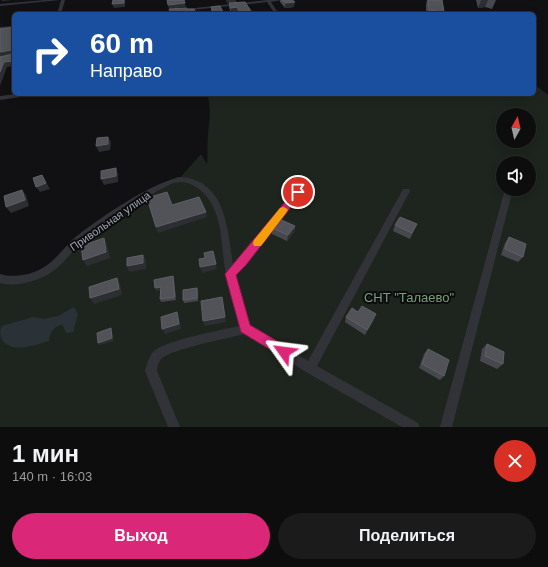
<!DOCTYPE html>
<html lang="ru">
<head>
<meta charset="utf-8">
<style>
  :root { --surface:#0d0d0e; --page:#1b1b1c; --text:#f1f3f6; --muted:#9a9c9e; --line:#2d2d2e; --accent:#db2777 }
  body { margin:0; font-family:Arial,sans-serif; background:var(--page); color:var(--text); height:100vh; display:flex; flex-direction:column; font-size:15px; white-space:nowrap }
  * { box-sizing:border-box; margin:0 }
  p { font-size:13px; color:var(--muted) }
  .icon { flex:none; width:22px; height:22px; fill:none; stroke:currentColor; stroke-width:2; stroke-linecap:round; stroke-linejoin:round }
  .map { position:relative; height:427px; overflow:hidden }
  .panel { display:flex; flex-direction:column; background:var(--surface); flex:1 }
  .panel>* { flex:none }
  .hud { position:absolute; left:12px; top:12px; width:524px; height:84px; border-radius:6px; box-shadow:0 2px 10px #0003,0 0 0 1px var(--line); background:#1a4fa0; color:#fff; overflow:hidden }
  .needle { width:26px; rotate:8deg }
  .fabs { position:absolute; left:496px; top:108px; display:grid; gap:8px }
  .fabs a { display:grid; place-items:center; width:40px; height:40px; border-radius:50%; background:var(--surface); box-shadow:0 2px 10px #0003,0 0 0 1px var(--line); font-size:20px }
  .pin { position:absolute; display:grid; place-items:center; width:34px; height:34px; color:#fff; margin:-17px; border:2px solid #fff; border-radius:50%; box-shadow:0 1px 4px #0007 }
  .me { position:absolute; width:44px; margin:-22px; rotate:301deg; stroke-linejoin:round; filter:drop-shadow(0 0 3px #0008) }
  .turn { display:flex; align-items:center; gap:14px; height:84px; padding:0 12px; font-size:18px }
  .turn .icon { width:52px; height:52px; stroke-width:2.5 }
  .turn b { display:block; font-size:28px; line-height:34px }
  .round { display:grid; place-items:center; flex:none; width:42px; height:42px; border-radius:21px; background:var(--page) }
  .summary { display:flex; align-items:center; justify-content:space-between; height:68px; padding:0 12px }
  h1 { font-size:24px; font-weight:600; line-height:30px }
  .button { display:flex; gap:8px; margin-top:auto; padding:8px 12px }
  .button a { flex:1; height:46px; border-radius:24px; background:var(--accent); color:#fff; font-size:16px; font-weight:600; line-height:46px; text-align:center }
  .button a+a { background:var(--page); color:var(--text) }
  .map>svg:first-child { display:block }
</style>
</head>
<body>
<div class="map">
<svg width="548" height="427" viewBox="0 0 548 427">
  <rect width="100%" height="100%" fill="#111113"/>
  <path fill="#1e251e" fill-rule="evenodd" d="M534 84 548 95V427H0V278L35 277 75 243 151 191 179 179 201 154 207 164C208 154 207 145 208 135 209 119 212 110 207 94H534ZM503 115H529V141H503ZM503 163H529V189H503Z"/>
  <path fill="#2a3238" d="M74 307 78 314 73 332 66 333 62 324C53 328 50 331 49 341 35 345 10 355 1 338 0 335 0 329 2 326L33 317 43 319 58 316Z"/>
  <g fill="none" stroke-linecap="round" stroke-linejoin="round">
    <path fill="#323338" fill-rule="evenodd" d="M45 0H60L0 6V4Z
      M61 0H65L61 14H57Z
      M267 0H282L271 2 279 14H275L267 2 154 14H140Z
      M14 26V28L0 29V27Z
      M16 94H30L27 96 0 100V96Z
      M179 177C226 179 228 230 233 265L240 259 295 190H301L302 192 301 194 246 265 235 275 250 326 308 361 402 191 403 189H409L410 191 317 366 418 423 420 427H402L306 372 245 334C229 338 171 349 161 359 158 363 157 367 157 371L180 427H168L145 371C147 364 149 356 154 351 167 340 221 330 240 326 235 309 229 292 226 275 220 245 225 206 196 187 188 182 182 181 173 183 142 198 112 218 85 239 72 250 63 266 47 275 34 282 15 287 0 283V274C12 278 30 275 41 269 54 262 62 250 72 240 99 218 146 186 179 177Z
      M505 189H513L452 427H440Z"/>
  </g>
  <path fill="#47484e" d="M280 0H292L294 7 285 8 280 2Z
    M427 0H442L444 12 443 14H426V5Z
    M476 0H496L492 9 485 7 478 8Z
    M229 3 253 14H239L238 12H231L229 8Z
    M211 7 224 14H213L211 11Z
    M395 225 414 230 410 239 393 231Z
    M295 226 294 232 287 241 272 234V228Z
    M509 237 523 257 518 262 501 255 505 243Z
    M173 276 174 279 176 300 161 302 160 299V290L156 291Z
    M197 288 198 291V301L184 303 183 300Z
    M346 317 374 320 365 335 345 322Z
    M487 344 503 364 497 369 480 361 482 349Z
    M428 349 444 376 440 380 419 368 424 354Z"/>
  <path fill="#2d2e32" d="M2 0H12L2 1Z
    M124 0H125V7L114 8 112 4Z
    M226 0H236V2L227 3Z
    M481 0H488L485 7 478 8Z
    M295 2 294 7 285 8V3Z
    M185 3 186 7 169 9 168 5Z
    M237 7 238 12H231V8Z
    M11 50 14 56 0 58V52Z
    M14 61V66L7 67 0 86V72L4 62Z
    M108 137 111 142 110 150 99 152 96 146Z
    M116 168 118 174V182L104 185 101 179Z
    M42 175 50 189 40 192 36 187Z
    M22 190 26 195 29 206 11 213 6 207Z
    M206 212 207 217 158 233 156 227Z
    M295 226 294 232 287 241 288 235Z
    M104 238 107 244 110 258 87 266 83 260Z
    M143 255 146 260V269L129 272 127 266Z
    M216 264 217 269 202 273 200 267Z
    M173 276 174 279 176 300 175 297Z
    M117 278 120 284 122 295 94 304 90 298Z
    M161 287 162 289 156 291 155 288Z
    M222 297 226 322 205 326 203 321Z
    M177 312 179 318 181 329 165 334 162 329Z
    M376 314 374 320 365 335 367 330Z
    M111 328 112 331 114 341 100 345 98 343Z"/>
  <path fill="#515359" stroke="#5e6067" d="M113 0H124V3L112 4Z
    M167 0H184L185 3 168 5Z
    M282 0H292L295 2 285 3Z
    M428 0H442L444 12 429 10Z
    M245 2 253 14H241L237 7 231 8 229 3Z
    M220 6 224 14H214L211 7Z
    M187 8V9H194L196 13 209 12 210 14H171L169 9Z
    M14 27V61L4 62 0 72V57L13 54 11 50 0 52V29Z
    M108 137V144L96 146 97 138Z
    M116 168V176L101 179V171Z
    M42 175 46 183 36 187 33 178Z
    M22 190 25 200 6 207 4 196Z
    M167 192 172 205 199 197 206 212 156 227 147 198Z
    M400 217 417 224 412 233 395 225Z
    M279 219 295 226 288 235 272 228Z
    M509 237 526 244 523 257 505 249Z
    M104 238 106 252 83 260 81 246Z
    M213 251 216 264 200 267 199 259 205 258 204 253Z
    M143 255V263L127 266V258Z
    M173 276 175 297 160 299 161 287 155 288 154 280Z
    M117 278 119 289 90 298 89 287Z
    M197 288V298L183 300V290Z
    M222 297 225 317 203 321 201 301Z
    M362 306 376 314 367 330 346 317 352 308 358 312Z
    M177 312 179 324 162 329 161 317Z
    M111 328 112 338 98 343 97 333Z
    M487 344 504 352 503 364 485 356Z
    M428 349 449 360 444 376 422 364Z"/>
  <path fill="#db2777" stroke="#8e194d" d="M298 189 301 190 302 192 301 194 246 265 236 275 250 325 289 348 291 352 289 357 284 358 241 332 225 274 295 190Z"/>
  <path fill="#f59e0b" d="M283 207 286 208 288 210 286 213 261 246H254L253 243 254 240 280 208Z"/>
  <g text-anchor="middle" stroke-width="4" stroke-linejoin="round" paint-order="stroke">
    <g font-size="11" fill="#a3a8b3" stroke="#0c0c0e">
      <text transform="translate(110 221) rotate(-35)" y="4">Привольная улица</text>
    </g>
    <g font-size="13" fill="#7a9e7b" stroke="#0c0c0e">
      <text x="409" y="302">СНТ "Талаево"</text>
    </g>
  </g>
</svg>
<div class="fabs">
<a><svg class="needle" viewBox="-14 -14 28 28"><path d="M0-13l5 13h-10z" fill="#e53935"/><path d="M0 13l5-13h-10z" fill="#9a9c9e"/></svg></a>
<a><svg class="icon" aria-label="sound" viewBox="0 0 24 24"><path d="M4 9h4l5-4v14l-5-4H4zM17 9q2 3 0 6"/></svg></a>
</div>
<div class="pin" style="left:298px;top:192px;background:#d93025"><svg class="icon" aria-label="arrive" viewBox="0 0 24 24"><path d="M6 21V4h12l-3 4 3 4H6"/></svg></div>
<svg class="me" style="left:284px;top:352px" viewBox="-20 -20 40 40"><path d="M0-17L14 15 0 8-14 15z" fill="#db2777" stroke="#fff" stroke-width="4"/></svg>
<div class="hud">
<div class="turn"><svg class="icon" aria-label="right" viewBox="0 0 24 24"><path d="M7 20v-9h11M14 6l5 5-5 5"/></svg><div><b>60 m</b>Направо</div></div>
</div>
</div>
<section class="panel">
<div class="summary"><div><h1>1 мин</h1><p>140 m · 16:03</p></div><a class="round" style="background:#d93025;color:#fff"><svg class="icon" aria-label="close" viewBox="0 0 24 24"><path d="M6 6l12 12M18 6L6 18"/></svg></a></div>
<div class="button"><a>Выход</a><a>Поделиться</a></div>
</section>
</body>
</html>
